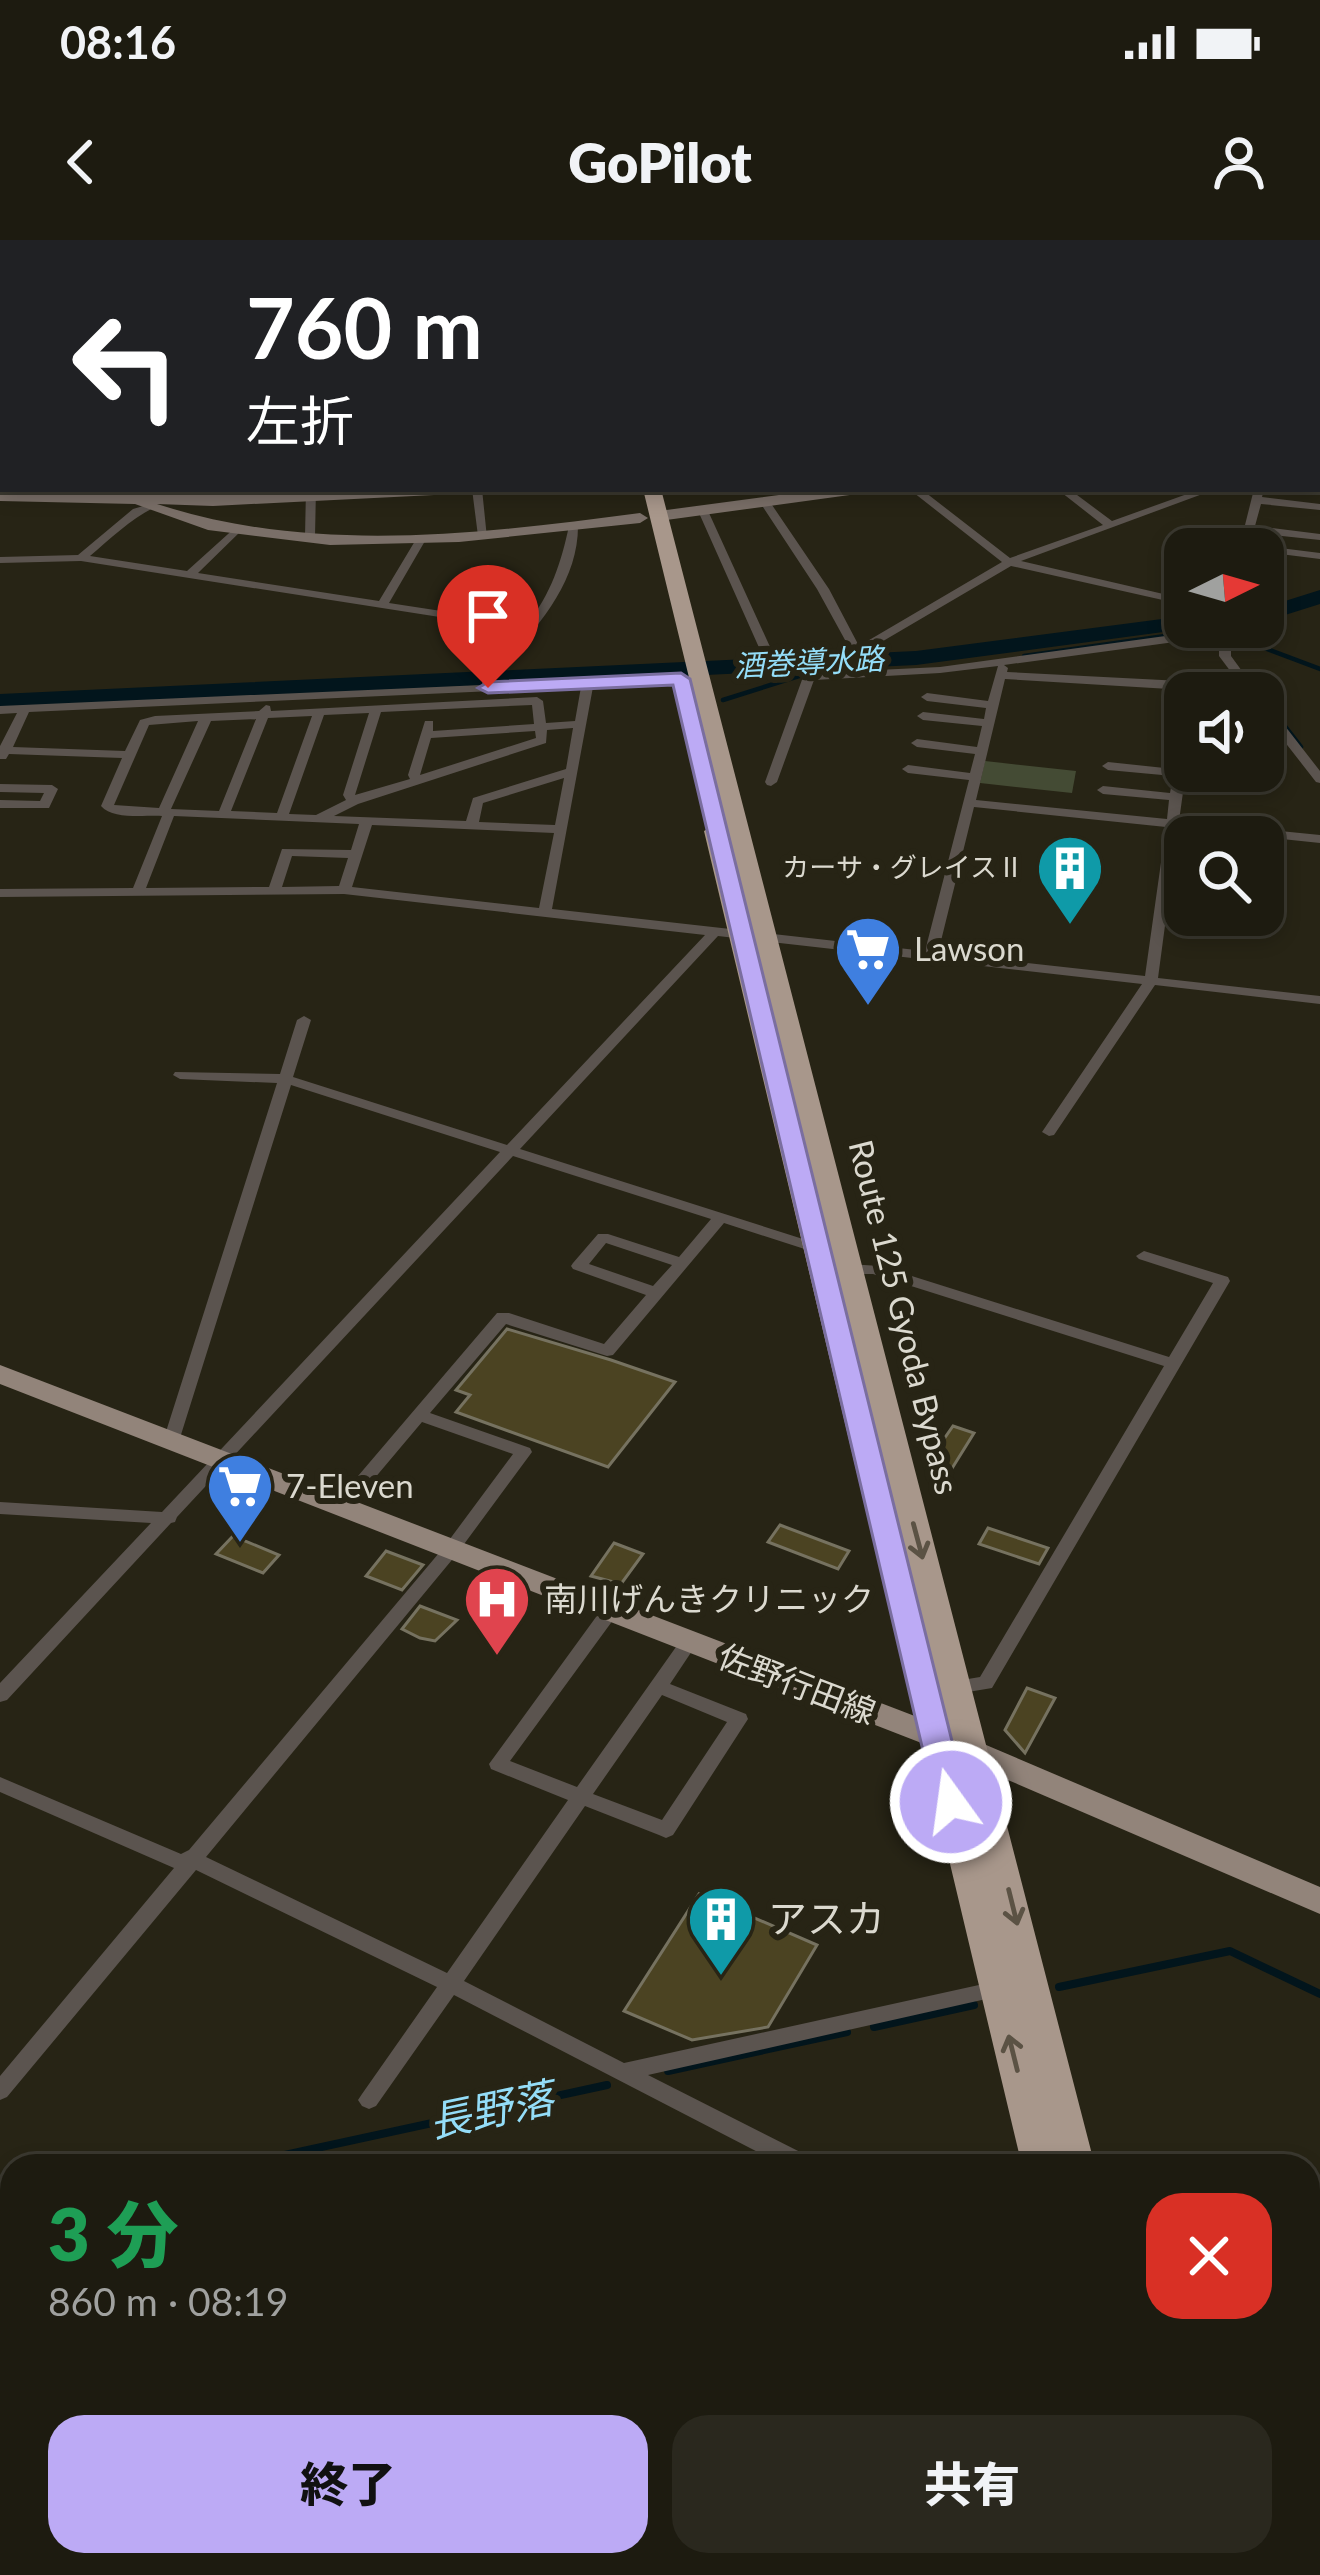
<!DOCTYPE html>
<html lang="ja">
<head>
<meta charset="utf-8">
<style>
  :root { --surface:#1d1b10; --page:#2a281e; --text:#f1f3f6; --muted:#a0a19f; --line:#3b3930; --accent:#bcaaf5 }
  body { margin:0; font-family:Lato,"Noto Sans JP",sans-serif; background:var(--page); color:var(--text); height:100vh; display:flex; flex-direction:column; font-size:45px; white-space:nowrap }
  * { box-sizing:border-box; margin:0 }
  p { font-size:39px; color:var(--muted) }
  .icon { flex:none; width:66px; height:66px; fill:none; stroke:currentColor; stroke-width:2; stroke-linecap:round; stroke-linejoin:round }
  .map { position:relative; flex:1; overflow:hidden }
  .side { position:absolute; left:0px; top:1914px; width:1320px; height:423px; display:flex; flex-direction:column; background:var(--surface); border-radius:36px 36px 0 0; box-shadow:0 6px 18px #0003,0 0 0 3px var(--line) }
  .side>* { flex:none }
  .top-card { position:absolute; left:0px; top:0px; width:1320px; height:252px; box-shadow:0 6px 18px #0003,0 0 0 3px var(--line); background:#202124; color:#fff; overflow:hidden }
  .needle { width:78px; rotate:85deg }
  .tools { position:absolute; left:1164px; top:288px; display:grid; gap:24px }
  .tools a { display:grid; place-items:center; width:120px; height:120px; border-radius:24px; background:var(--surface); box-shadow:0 6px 18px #0003,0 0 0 3px var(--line); font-size:60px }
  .pin { position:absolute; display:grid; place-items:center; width:102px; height:102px; color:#fff; margin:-123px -51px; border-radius:50% 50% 50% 0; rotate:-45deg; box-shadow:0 0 12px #0007 }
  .pin .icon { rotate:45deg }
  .me { position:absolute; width:132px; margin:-66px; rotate:346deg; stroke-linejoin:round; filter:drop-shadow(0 0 9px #0008) }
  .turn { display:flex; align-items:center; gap:42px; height:252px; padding:0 48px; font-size:54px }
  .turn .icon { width:156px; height:156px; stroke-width:2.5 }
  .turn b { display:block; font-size:84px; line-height:102px }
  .round { display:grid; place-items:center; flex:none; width:126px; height:126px; border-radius:36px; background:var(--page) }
  .head { display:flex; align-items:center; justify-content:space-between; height:204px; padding:0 48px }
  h1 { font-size:72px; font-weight:800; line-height:90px; color:#1e9e55 }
  .button { display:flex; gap:24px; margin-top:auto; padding:24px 48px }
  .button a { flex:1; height:138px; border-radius:36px; background:var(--accent); color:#111; font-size:48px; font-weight:800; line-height:138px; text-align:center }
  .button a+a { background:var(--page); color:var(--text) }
  .status { display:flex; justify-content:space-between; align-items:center; height:84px; padding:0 60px; background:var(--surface); direction:ltr }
  .status svg { height:33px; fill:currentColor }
  header { display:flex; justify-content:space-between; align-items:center; height:156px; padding:0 48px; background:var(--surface); font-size:54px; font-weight:800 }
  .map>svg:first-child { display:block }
</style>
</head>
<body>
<div class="status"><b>08:16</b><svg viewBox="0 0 49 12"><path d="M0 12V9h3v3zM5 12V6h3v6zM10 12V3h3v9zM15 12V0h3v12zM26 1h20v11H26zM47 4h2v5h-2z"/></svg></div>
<header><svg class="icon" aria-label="back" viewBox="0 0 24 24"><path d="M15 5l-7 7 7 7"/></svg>GoPilot<svg class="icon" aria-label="person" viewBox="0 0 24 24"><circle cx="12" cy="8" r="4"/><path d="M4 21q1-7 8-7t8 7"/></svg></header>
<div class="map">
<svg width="1320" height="2335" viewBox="0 0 1320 2335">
  <rect width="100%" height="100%" fill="#272415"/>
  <path fill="#444b34" d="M985 521 1076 531 1072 553 980 543Z"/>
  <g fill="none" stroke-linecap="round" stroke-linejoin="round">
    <path stroke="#02151c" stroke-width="3" d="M863 1 891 0
      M810 3 858 1"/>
    <path stroke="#02151c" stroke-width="4.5" d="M1229 399 1230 395 1320 429
      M1024 416 1172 395
      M1246 437 1259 453
      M1263 458 1301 507
      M723 460 799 436"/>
    <path stroke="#02151c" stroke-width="8" d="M1059 1747 1230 1711 1320 1754
      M874 1787 974 1765
      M668 1831 847 1792
      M234 1926 607 1845
      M0 1978 12 1975"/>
    <path fill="#02151c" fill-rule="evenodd" d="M1320 350V364L1263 382V368Z
      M1185 376V387L1193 388 916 425 0 468V454L916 411Z"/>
  </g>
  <path fill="#4b4322" stroke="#767260" stroke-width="3" d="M507 1089 611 1120 675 1142 608 1227 456 1172 470 1155 456 1150Z
    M953 1186 974 1193 951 1230 928 1222Z
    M780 1285 849 1311 838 1329 768 1302Z
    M988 1288 1048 1308 1039 1324 979 1304Z
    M233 1296 279 1315 263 1333 216 1314Z
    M614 1303 643 1314 621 1344 591 1336Z
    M386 1311 423 1325 402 1350 366 1336Z
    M420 1366 457 1380 435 1401 420 1398 402 1389Z
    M1027 1448 1055 1458 1025 1513 1005 1490Z
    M699 1654 817 1705 768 1787 692 1800 624 1771Z"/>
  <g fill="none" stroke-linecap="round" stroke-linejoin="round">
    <path fill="#5b544f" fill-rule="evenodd" d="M21 0H29L28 3H20Z
      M158 0H166L165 3H157Z
      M302 0H310V3H302Z
      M437 0H445L446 3H438Z
      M1274 0H1282L1284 3H1276Z
      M1317 28H1320V34H1317Z
      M1317 41 1320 42V50L1317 49Z
      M0 81H3V87H0Z
      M1320 100V106L1317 107V101Z
      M3 138V164L0 165V139Z
      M1317 170 1320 171V178L1317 177Z
      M1320 194V200L1317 201V195Z
      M306 249H316L315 296 310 299 305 296Z
      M472 249H482L487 298 478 296Z
      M909 249H921L1010 318 1103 285 1057 249H1069L1112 281 1201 249H1216L1021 321 1185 359V365L1011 326 861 414 809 418 814 433 940 427 1231 387V416L1258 453 1197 451V453H1185L1186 450 1005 439 976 560 1167 579 1169 560 1103 554 1097 550 1103 546 1170 553 1173 536 1108 530 1102 526 1108 522 1174 529 1179 490 1185 486 1186 531 1179 581 1320 595V603L1178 588 1158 738 1320 756V764L1155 745 1054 895 1049 896 1042 892 1142 744 718 696 520 909 825 1006 828 1009 820 1014 724 983 613 1115 607 1116 506 1084 430 1173 530 1208 532 1212 456 1315 206 1617 447 1733 568 1560 491 1529 489 1524 604 1366H616L619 1371 616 1376 510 1521 577 1547 683 1397H695L698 1402 670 1444 746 1474 748 1479 673 1595 666 1598 659 1595 585 1566 464 1741 624 1823 997 1741 1004 1743 1007 1749 1004 1755 648 1835 814 1919 817 1926H785L454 1755 376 1866 369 1869 362 1866 358 1860 362 1854 437 1747 196 1630 7 1857 0 1860V1836L174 1628 0 1552V1537L181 1614 189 1610 444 1307 513 1214 422 1182 347 1271H335L332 1267 335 1263 497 1073H509L604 1104 646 1055 573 1029 571 1026 573 1023 598 994H608L679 1017 711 979 513 916 177 1277 175 1282 171 1283 7 1460 0 1462V1443L151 1283 0 1274V1262L162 1272 500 912 291 845 179 1201 171 1207 163 1201 277 843 180 839 173 835 175 832 280 834 297 780 304 776 311 780 293 837 507 905 705 695 344 654 0 657V649L133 648 162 576C144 575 113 580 101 566L122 518 9 514 6 519H0V506L17 473 0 474V466L482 445 483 431 522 390 81 321 0 323V317L78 315 133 269 150 264 155 267C131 279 111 298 90 316L187 331 238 285 243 288 242 290 198 333 379 361 415 301 420 298 425 301 389 363 527 384C551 354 561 323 569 286L578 284C579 345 533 393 493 434L494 444 681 436 687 439 681 442 593 447 552 669 925 711 969 540 908 533 902 529 908 525 970 533 975 514 917 507 911 503 917 499 977 507 982 486 923 480 917 476 923 472 984 479 986 468 927 461 921 457 927 453 988 461 998 426 940 433 814 440 777 542 771 546 767 545 765 542 803 437 797 418 767 415 761 412 699 273 704 270 709 273 771 409 802 412 850 409 817 349 761 264 770 262 829 349 859 406 1002 322ZM1219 396V416L1240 444 1007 432 1008 428 1004 425ZM581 447 575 481 546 483 543 461 537 457 271 471 270 466 266 465 259 471 155 476 140 480 125 511 13 507 29 472ZM532 465 534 484 433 491V481H425L408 535 410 539 355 555 381 472ZM369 473 343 555 346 560 316 575 289 574 324 475ZM312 476 277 573 231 571 268 478ZM256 479 219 571 171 569 211 481ZM198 481 159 568 114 565 149 485ZM573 488 566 529 473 558 466 581 334 576 358 564 546 503 547 490ZM535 491 536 498 420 535 431 498ZM564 538 555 585 479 582 483 563ZM974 567 1166 587 1145 736 938 713ZM174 576 359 584 351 610 282 609 269 647 146 648ZM372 585 554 593 539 668 352 647ZM292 616 348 618 339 646 282 647ZM606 1003 672 1025 653 1046 589 1024ZM662 1455 727 1482 662 1580 593 1554Z
      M1254 249H1264L1262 257 1320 264V270L1261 264 1255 286 1320 294V300L1253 293 1249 309H1239Z
      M1263 306 1320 313V319L1263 312V309H1258Z
      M1263 462 1267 463 1320 531V543L1316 542 1263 474Z
      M0 544 52 545 58 549 49 568H0V560L40 561 44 553 0 552Z
      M1144 1011 1228 1037 1230 1041 992 1448 956 1454 950 1452 947 1447 950 1442 980 1437 1164 1126 873 1034H848L840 1029 848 1024 880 1026 1169 1117 1213 1043 1139 1019 1136 1016Z
      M12 1953V1973L0 1976V1956Z
      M0 2315 12 2321V2325L19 2327 22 2335H0Z
      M79 2325H109L104 2335H74Z
      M126 2325H160L166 2335H132Z"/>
    <path fill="#7a6f68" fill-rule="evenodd" d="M1317 186H1320V194H1317Z
      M0 221H3V230H0Z
      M114 249H134L142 255 462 249 454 254 213 266 157 264C314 315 479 294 640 273L648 278 640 283 459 302 330 305 208 290 135 264 0 261V251L121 254Z
      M824 249H865L857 254 659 281 651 276 659 271Z"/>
    <path fill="#92847a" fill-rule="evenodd" d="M0 1125 946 1488 1320 1647V1674L924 1504 0 1144Z"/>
    <path fill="#a8978b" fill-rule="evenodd" d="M578 0H594L595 3H579Z
      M643 249H661L1095 1926H1022L704 591 716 584 726 589Z
      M1118 2325H1196L1198 2335H1121Z"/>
  </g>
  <defs><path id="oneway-shaft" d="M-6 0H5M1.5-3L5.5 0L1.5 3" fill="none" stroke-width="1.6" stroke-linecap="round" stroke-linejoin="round" transform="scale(3)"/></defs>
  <g stroke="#5b5244">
    <use href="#oneway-shaft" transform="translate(918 1301) rotate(75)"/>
    <use href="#oneway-shaft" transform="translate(1013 1667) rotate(76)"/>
    <use href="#oneway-shaft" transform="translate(1013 1813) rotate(-104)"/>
  </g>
  <path fill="#bcaaf5" stroke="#7a6e9f" stroke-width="3" d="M681 433 690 439 967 1562 962 1570H940L935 1562 673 445 488 453 478 448 488 442Z"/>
  <defs>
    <symbol id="building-pin" viewBox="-11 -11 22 30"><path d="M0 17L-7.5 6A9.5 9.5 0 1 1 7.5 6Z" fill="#0f9aa8" stroke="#272415"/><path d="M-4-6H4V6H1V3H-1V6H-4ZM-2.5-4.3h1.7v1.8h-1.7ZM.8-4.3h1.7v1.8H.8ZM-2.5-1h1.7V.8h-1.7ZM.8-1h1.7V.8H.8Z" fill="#fff"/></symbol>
    <symbol id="supermarket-pin" viewBox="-11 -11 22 30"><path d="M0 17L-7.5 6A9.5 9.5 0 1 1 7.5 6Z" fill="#3f7fe0" stroke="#272415"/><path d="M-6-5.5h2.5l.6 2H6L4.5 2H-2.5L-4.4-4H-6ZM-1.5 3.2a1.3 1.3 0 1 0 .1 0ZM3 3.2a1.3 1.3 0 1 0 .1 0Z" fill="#fff"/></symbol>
    <symbol id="hospital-pin" viewBox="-11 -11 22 30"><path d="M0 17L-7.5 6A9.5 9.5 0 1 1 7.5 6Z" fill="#e0444e" stroke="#272415"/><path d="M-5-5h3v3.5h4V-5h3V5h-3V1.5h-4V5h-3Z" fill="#fff"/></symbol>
  </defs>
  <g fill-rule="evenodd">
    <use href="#building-pin" x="1032" y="590" width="76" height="104"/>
    <use href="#supermarket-pin" x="830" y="671" width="76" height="104"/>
    <use href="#supermarket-pin" x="202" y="1208" width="76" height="104"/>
    <use href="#hospital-pin" x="459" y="1321" width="76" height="104"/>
    <use href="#building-pin" x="683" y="1641" width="76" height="104"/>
  </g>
  <g text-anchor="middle" stroke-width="12" stroke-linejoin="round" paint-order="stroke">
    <g font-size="27" fill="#dbd9cf" stroke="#272415" text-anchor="end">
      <text x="1024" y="637">カーサ・グレイスⅡ</text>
    </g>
    <g font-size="30" font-style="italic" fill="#94ddf8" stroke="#272415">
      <text transform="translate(809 423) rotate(-3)" y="10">酒巻導水路</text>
    </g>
    <g font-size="33" fill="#dbd9cf" stroke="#272415" text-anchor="start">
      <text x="914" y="721">Lawson</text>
      <text x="286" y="1258">7-Eleven</text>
      <text x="544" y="1371">南川げんきクリニック</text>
    </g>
    <g font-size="33" fill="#dbd9cf" stroke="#272415">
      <text transform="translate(904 1077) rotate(76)" y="12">Route 125 Gyoda Bypass</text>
      <text transform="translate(797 1444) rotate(21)" y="12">佐野行田線</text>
    </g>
    <g font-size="39" fill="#dbd9cf" stroke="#272415" text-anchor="start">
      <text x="768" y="1693">アスカ</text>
    </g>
    <g font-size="42" font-style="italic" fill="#94ddf8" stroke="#272415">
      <text transform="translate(491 1870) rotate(-12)" y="15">長野落</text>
    </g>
  </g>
</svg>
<div class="tools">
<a><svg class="needle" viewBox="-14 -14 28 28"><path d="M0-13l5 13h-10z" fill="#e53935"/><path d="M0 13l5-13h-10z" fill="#a0a19f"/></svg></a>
<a><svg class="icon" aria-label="sound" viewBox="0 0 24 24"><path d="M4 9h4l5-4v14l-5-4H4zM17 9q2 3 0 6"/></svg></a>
<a><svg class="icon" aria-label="search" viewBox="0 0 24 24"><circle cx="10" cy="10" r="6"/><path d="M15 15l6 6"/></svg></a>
</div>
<div class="pin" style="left:488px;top:448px;background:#d93025"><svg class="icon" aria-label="arrive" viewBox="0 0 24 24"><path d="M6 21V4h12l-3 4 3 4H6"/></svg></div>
<svg class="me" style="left:951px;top:1562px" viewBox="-20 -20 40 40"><circle r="17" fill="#bcaaf5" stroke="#fff" stroke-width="3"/><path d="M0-11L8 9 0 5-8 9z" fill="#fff"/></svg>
<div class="top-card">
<div class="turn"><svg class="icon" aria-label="left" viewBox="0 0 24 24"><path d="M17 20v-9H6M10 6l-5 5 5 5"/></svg><div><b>760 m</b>左折</div></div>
</div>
<section class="side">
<div class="head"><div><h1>3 分</h1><p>860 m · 08:19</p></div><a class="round" style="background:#d93025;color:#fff"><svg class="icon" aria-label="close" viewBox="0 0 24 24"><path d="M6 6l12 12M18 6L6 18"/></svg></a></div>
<div class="button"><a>終了</a><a>共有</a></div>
</section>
</div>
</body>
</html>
